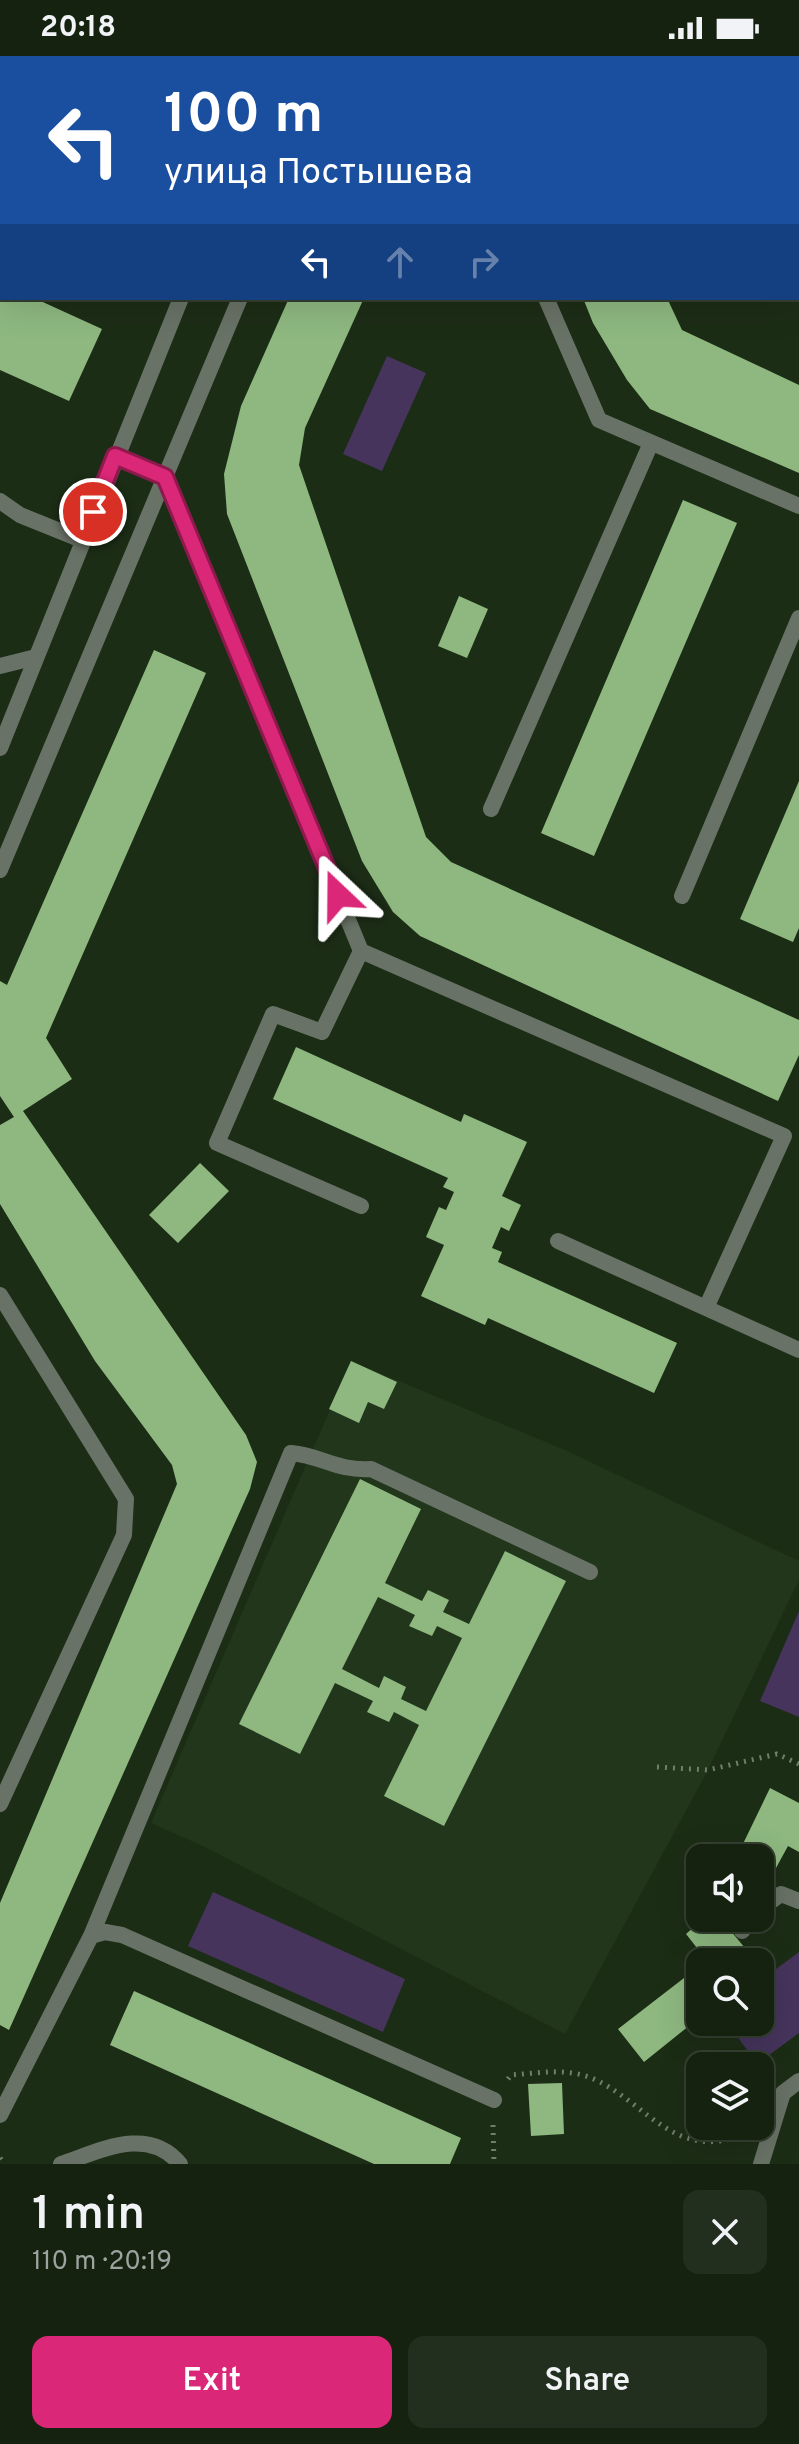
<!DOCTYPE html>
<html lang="en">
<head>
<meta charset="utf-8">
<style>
  :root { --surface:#152210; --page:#222f1e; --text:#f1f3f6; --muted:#9da49f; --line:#343f30; --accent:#db2777 }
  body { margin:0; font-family:Overpass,sans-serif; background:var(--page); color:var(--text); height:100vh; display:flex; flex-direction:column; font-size:30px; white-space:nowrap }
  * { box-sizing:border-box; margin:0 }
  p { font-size:26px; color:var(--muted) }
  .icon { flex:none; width:44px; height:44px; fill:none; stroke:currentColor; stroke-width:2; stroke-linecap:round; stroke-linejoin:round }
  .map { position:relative; height:2108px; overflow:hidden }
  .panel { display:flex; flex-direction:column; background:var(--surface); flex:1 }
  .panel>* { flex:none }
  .hud { position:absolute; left:0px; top:0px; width:800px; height:244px; box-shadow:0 8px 32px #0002,0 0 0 2px var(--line); background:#1a4fa0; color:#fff; overflow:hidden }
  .controls { position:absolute; left:686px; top:1788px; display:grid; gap:16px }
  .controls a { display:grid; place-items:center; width:88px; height:88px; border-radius:16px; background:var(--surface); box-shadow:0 8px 32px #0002,0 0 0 2px var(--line); font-size:40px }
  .pin { position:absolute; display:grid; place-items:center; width:68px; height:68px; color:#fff; margin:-34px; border:4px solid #fff; border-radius:50%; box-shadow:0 2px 8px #0007 }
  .me { position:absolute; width:88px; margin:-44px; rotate:337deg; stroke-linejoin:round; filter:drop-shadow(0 0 6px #0008) }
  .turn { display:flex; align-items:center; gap:28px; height:168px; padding:0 32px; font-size:36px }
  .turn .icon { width:104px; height:104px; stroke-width:2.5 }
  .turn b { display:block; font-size:56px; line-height:68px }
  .lanes { display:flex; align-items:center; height:76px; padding:0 32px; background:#0003; justify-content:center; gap:40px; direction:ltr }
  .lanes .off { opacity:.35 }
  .round { display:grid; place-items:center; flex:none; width:84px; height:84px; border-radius:16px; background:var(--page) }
  .overview { display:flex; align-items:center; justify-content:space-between; height:136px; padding:0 32px }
  h1 { font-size:48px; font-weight:600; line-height:60px }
  .action { display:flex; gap:16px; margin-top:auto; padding:16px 32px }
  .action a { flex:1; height:92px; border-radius:16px; background:var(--accent); color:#fff; font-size:32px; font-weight:600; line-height:92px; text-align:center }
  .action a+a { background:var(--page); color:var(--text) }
  .status { display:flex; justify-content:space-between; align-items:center; height:56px; padding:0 40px; background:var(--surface); direction:ltr }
  .status svg { height:22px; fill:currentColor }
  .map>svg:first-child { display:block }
</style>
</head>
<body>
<div class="status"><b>20:18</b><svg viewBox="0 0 49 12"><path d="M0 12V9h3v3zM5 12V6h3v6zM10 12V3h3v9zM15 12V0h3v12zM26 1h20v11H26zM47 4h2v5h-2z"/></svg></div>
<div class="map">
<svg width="799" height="2108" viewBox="0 0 799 2108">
  <rect width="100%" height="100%" fill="#1c2d16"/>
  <path fill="#21361a" d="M351 1305 565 1394 799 1505V1524L708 1714 565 1978 205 1791 151 1767Z"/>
  <path fill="#46345c" d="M387 300 426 317 382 415 343 398Z
    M799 1555V1661L760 1645Z
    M213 1836 405 1923 383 1976 188 1890Z
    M799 1896V1977L757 2008 727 1966H760V1925Z"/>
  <path fill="#8eb880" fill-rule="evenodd" d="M0 242H34L102 273 69 345 0 314Z
    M289 242H364L305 372 299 409 426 781 451 806 799 964V999L778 1045 420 880 393 856 362 805 227 458 224 418 241 350Z
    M583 242H667L682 274 799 329V417L650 353 627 324 593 267Z
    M683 444 737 467 594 800 541 777Z
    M459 540 488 553 467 602 438 590Z
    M154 594 206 617 46 982 72 1023 23 1055 246 1379 257 1406 250 1433 9 1974 0 1969V1847L177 1428 172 1409 95 1305 0 1148V1069L14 1061 0 1040V925L7 929Z
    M799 725V872L793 886 740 863Z
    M296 991 461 1066 464 1058 527 1086 502 1140 521 1149 509 1175 501 1171 492 1192 502 1196 498 1206 677 1287 654 1337 488 1262 485 1269 421 1240 444 1189 426 1181 439 1151 446 1154 454 1136 443 1131 448 1122 273 1043Z
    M200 1107 229 1135 178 1187 149 1159Z
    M351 1305 397 1326 384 1353 368 1346 359 1367 329 1353Z
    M360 1423 421 1453 385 1527 422 1545 428 1534 449 1544 443 1556 469 1568 505 1495 566 1525 444 1770 384 1740 419 1669 394 1656 389 1666 367 1656 373 1645 335 1627 300 1698 239 1668ZM378 1541 415 1559 409 1570 432 1580 437 1570 462 1582 426 1655 401 1643 406 1631 384 1620 379 1632 342 1613Z
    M770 1732 799 1747V1796L788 1790 776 1812 740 1794Z
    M704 1862H720L750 1898 741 1906H708L686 1878Z
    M684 1922 700 1941V1961L644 2006 618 1973Z
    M134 1935 461 2082 450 2108H374L110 1989Z
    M562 2027 564 2078 531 2080 528 2028Z"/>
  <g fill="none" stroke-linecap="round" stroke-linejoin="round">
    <path stroke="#707e6b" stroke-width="5" stroke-dasharray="2 6" stroke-linecap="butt" d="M657 1711 708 1714 777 1698 799 1708
      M508 2023 511 2019C539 2017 569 2011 596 2024 647 2048 675 2105 743 2079
      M493 2069 494 2108
      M0 2102 4 2108"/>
    <path stroke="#697266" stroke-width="16" d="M442 0 443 2
      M722 0 726 2
      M340 2 341 0
      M661 2V0
      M798 34H799
      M798 199H799
      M546 242 599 364 799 450
      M115 400 165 421 361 895 784 1080 706 1252 558 1185
      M0 445 20 459 82 484
      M0 610 36 601
      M491 753 651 387
      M0 814 240 242
      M682 840 799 562
      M361 895 322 976 273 958 217 1087 361 1150
      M0 1239 126 1443 124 1479 0 1748
      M706 1252 799 1294
      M760 1853 781 1838 799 1845
      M742 1875 753 1862
      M91 1880 291 1397C323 1400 336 1415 371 1413L590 1516
      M0 2059 91 1880 105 1876 122 1879 494 2044
      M61 2108C100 2095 148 2069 180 2108
      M761 2108 783 2037 799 2025"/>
    <path stroke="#697266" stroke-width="16" d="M282 2V0
      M0 692 181 242"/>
  </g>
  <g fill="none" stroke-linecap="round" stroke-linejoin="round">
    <defs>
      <path id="route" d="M93 456 115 400 165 421 338 839"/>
    </defs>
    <use href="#route" stroke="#8e194d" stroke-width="20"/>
    <use href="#route" stroke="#db2777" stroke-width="14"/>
  </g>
</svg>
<div class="controls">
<a><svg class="icon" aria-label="sound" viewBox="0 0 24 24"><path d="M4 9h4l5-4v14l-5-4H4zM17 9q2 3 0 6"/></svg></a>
<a><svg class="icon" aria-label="search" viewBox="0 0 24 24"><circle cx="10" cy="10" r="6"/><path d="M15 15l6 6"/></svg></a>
<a><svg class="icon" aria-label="layers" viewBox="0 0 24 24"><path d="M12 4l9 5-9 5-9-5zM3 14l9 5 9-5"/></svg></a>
</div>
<div class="pin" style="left:93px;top:456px;background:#d93025"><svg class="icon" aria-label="arrive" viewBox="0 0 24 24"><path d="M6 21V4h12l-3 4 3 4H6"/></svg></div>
<svg class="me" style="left:338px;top:839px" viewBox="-20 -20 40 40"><path d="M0-17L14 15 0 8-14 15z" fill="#db2777" stroke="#fff" stroke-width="4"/></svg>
<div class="hud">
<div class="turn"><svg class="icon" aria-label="left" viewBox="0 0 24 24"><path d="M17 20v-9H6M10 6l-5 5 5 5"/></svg><div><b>100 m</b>улица Постышева</div></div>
<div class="lanes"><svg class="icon" aria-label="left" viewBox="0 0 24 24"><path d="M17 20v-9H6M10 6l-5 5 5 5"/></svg><svg class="icon off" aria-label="ahead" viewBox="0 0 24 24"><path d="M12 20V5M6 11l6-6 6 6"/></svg><svg class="icon off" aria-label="right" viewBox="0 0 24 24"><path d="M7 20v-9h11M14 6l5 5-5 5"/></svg></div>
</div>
</div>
<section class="panel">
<div class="overview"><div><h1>1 min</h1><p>110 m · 20:19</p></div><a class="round"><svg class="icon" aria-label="close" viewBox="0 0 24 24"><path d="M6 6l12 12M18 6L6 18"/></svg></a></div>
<div class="action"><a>Exit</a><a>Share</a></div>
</section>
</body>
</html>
